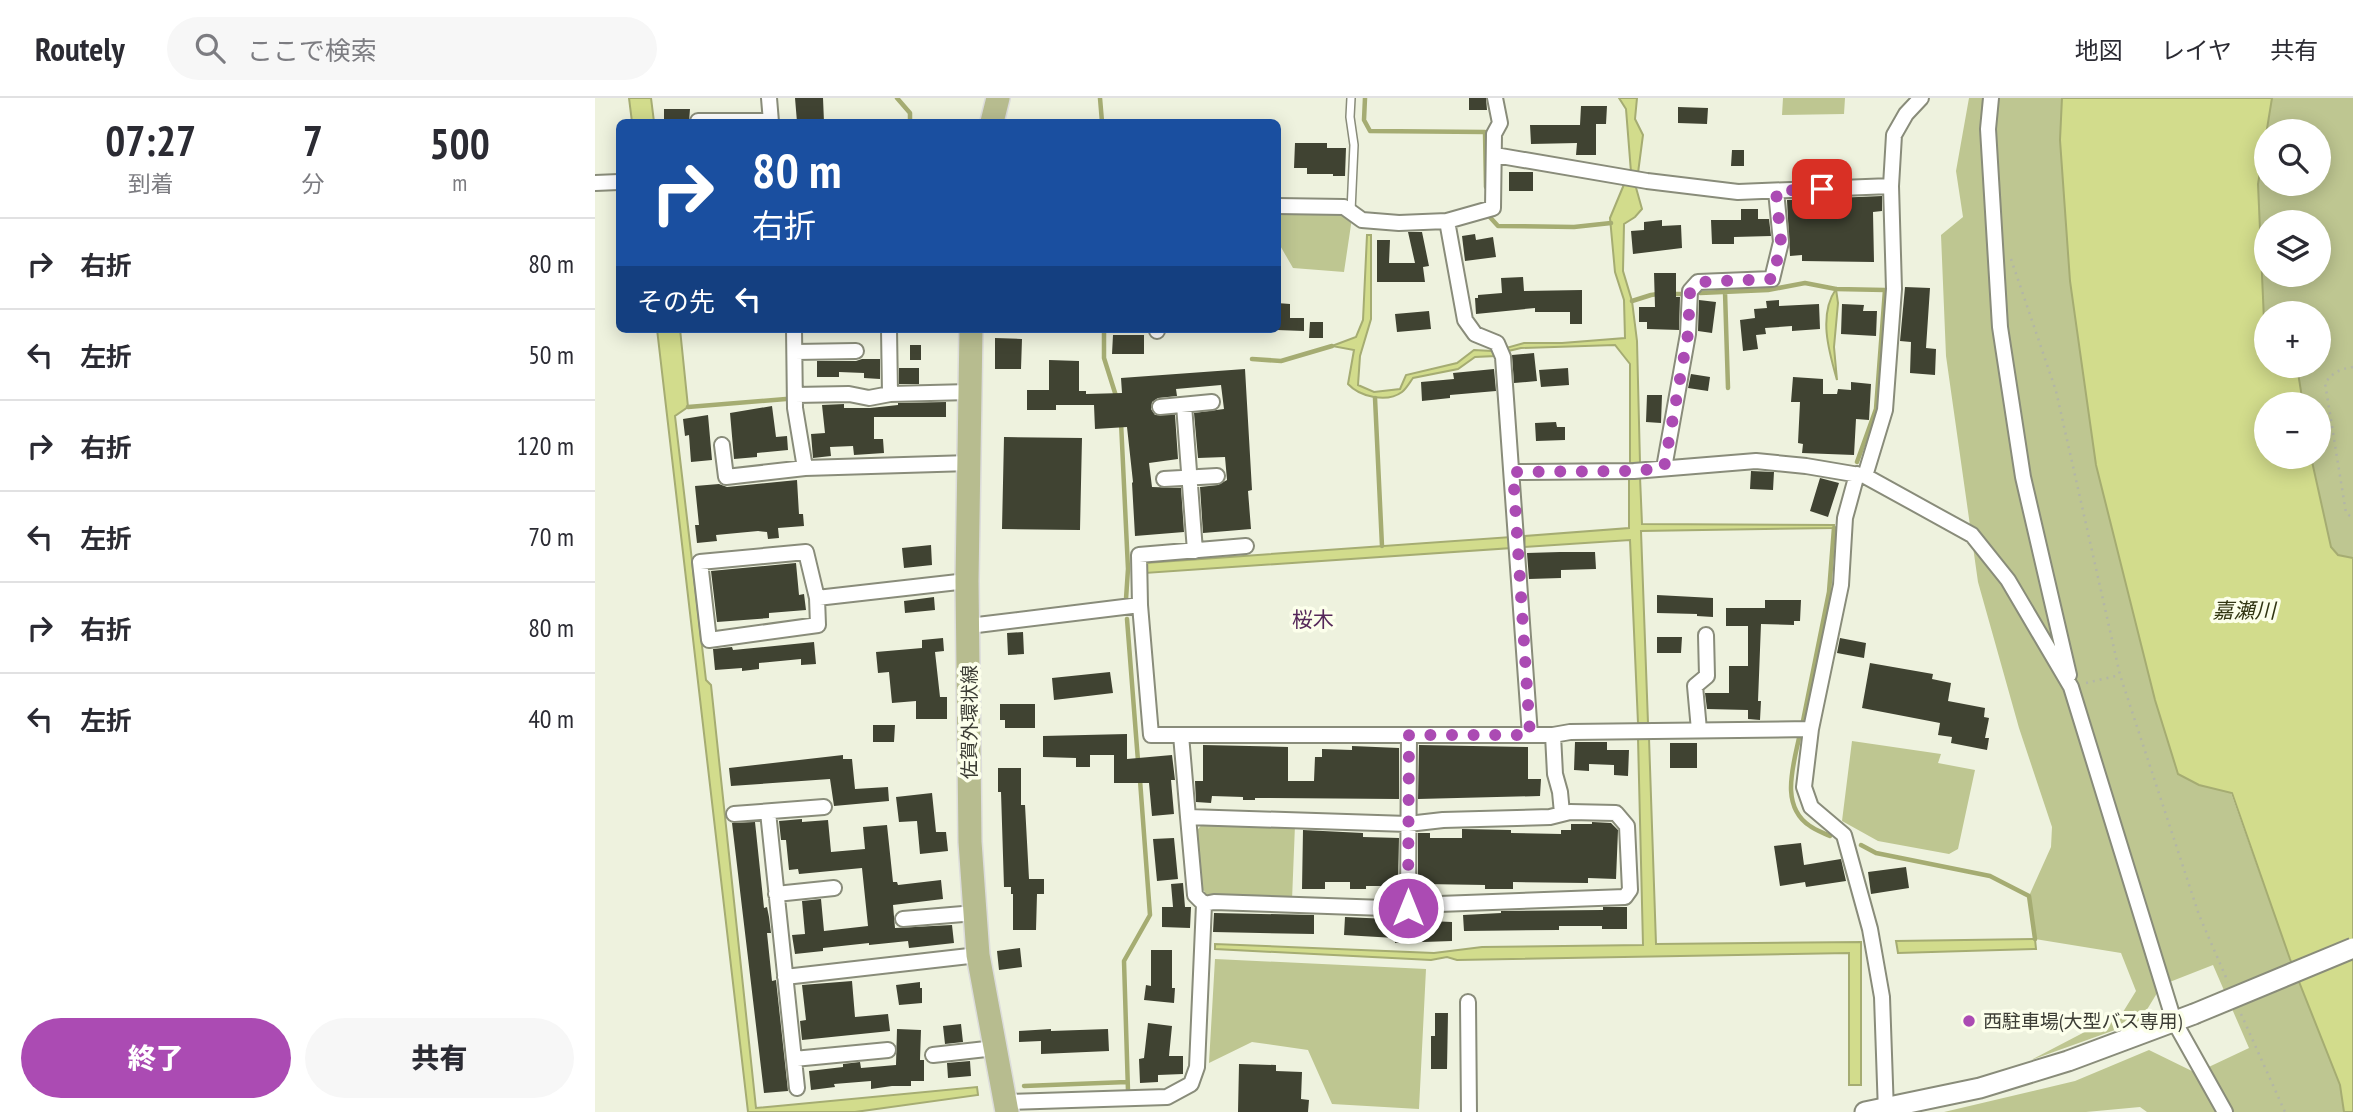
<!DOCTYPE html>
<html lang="ja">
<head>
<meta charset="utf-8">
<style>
  :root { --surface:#fff; --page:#f7f7f7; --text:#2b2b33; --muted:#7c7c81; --line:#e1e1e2; --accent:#ab4bb3 }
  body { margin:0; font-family:"PT Sans Narrow","Noto Sans JP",sans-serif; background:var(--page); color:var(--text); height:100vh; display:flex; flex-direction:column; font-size:26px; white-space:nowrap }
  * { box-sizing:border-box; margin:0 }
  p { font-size:23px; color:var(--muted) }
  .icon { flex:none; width:38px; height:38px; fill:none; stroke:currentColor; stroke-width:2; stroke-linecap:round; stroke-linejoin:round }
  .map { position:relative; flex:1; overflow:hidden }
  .drawer { display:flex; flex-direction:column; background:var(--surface); width:595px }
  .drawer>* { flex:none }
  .banner { position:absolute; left:21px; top:21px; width:665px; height:214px; border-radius:10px; box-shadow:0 4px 18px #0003; background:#1a4fa0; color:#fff; overflow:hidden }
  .controls { position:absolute; left:1659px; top:21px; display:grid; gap:14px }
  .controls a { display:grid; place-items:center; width:77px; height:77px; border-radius:50%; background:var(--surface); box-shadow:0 4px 18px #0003; font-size:35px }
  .pin { position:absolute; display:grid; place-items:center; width:60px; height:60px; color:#fff; margin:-30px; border-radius:14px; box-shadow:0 4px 10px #0006 }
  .me { position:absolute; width:77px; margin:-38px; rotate:0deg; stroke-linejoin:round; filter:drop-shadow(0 0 5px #0008) }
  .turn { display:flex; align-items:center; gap:24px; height:147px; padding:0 21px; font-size:32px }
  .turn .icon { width:91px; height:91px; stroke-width:2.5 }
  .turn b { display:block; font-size:49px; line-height:60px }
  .then { display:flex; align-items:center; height:66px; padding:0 21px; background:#0003; gap:14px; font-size:26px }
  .eta { display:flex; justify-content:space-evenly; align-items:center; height:119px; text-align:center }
  .eta b { font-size:42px; font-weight:800; line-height:49px }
  .action { display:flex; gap:14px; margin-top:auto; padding:14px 21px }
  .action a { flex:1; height:80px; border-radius:42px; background:var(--accent); color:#fff; font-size:28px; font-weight:800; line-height:80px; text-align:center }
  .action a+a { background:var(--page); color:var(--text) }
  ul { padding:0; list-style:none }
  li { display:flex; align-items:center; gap:21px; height:91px; padding:0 21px; border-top:2px solid var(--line) }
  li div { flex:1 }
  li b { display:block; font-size:26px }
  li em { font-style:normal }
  header { display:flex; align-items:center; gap:42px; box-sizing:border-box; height:98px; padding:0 35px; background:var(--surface); border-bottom:2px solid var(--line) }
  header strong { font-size:33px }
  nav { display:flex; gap:38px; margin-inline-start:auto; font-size:24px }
  .search { width:490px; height:63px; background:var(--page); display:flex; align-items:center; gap:18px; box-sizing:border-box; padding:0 24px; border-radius:38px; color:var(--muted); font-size:26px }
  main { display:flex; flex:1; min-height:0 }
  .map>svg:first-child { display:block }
</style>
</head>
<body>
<header>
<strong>Routely</strong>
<div class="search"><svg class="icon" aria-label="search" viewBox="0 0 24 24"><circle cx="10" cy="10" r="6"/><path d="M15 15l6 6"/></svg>ここで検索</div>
<nav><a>地図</a><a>レイヤ</a><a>共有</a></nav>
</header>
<main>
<section class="drawer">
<div class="eta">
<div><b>07:27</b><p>到着</p></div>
<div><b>7</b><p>分</p></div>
<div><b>500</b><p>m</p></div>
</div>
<ul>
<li><svg class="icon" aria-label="right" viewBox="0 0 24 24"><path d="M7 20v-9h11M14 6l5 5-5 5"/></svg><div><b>右折</b></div><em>80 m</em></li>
<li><svg class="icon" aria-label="left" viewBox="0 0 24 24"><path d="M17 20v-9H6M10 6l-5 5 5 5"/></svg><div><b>左折</b></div><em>50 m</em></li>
<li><svg class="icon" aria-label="right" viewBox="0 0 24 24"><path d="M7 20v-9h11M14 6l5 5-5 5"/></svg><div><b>右折</b></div><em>120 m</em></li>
<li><svg class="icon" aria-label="left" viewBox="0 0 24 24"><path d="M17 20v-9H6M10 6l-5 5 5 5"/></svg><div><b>左折</b></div><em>70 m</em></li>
<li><svg class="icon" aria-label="right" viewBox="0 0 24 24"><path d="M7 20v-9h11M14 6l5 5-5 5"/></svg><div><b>右折</b></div><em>80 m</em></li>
<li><svg class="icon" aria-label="left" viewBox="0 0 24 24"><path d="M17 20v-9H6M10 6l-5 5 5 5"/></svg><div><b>左折</b></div><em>40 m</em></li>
</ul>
<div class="action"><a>終了</a><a>共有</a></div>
</section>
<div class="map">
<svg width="1758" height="1014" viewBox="0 0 1758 1014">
  <rect width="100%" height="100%" fill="#eef2de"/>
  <path fill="#bec691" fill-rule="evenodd" d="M1188 0H1250L1249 16 1187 17Z
    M1374 0H1467L1465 42 1475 183 1501 367 1560 602 1604 687 1636 695 1695 861 1745 987 1749 1014H1552L1545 1009 1491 1014H1349L1480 983 1554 952 1601 975 1654 950 1618 867 1567 887 1545 923 1436 962 1528 914 1541 893 1526 855 1440 841 1434 798 1456 749 1457 729 1424 630 1383 484 1351 258 1346 137 1368 119 1361 73Z
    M1677 0H1758V460L1742 457 1736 449 1716 359H1724V306H1708L1702 268H1724V215H1671V234L1669 233 1663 86 1671 36V86H1724V33H1672ZM1671 124H1724V177H1671Z
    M750 114 757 120 749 174 698 170 683 144V115Z
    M1257 643 1346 656 1343 665 1380 672 1363 751 1354 756 1283 743 1247 723Z
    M609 724 700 727 697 802 612 798 607 790 599 736Z
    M620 861 831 871 824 1011 737 1006 713 952 657 944 614 965Z"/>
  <path fill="#d2dc8c" stroke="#a5ac72" stroke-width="2" d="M34 0H56L59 24H37Z
    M1024 0H1042L1040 21 1048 37 1043 75 1036 74 1031 11Z
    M1467 0H1677L1663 86 1671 268H1702L1708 306H1671V359H1716L1736 449 1743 457 1758 460V1014H1749L1745 987 1695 861 1637 695 1604 687 1583 676 1560 602 1501 367 1475 183 1465 42Z
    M1030 84 1040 86 1047 111 1040 119 1029 126 1028 173 1037 203 1042 243 1045 365H1035V266L1020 247 926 250 913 253 911 250 929 245H967L1030 240 1029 202 1020 174 1015 120Z
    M772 137H776V221L765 258 763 287 779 294 805 291 811 277 862 265 879 252 897 253 900 258 880 259 863 271 818 280C815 284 811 291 807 294 792 305 765 299 753 286L759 252 737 248 761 239 768 222Z
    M1241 191 1243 205 1239 249 1242 282C1234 254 1223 217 1241 191Z
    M62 231H85L93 309 80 318 111 582 116 587 161 1010 382 989 383 997 260 1014H153Z
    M1034 379H1045L1047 426 1239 427V430L1046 433 1053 625H1043L1035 442 929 449 930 438 1034 430Z
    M916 439 917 450 550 475V465Z
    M1043 640H1054L1061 846 1266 844V987H1254V855L862 862 852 859 836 862 620 851V846L839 855 887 849 1048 847Z
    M1440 841 1441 851 1303 855 1301 843Z"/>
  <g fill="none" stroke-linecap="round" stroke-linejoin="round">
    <path stroke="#a5ac72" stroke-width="4.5" d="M302 0 315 15V24
      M505 0 507 24
      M770 0 769 22 775 33 890 34 891 89
      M893 117 903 128 979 129 1016 125
      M1130 194 1133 290
      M1105 195 1173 192 1210 185 1241 191 1290 192 1281 311 1262 364
      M1076 196H1086
      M1037 203 1056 197 1063 196
      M509 231V260L521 298
      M657 261 686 263 737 248
      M780 300 787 448
      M93 309 191 301
      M526 324 533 471 531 501
      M532 521 543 663
      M1208 623 1234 494 1239 430
      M1204 640C1198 669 1185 708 1215 728 1220 732 1229 735 1235 738
      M1266 747 1281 755 1395 778 1434 798 1440 841
      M429 988 532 984
      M533 993 529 863 555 817 545 682"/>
  </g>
  <path fill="#404332" d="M200 0H228L229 24H202Z
    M874 0H891L892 12H874Z
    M986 8H1012L1011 26H1001V57H981L982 45 936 46 935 27H985Z
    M1083 9 1113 10 1112 26 1083 25Z
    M69 11H95L94 24H69Z
    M700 45H732V50H751L750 78H738V76H712V70H699Z
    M1137 52H1149V68H1136Z
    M914 74H938V93H914Z
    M1287 98V113L1278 114 1279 164 1207 163V157L1195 158 1192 102Z
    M1146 111H1163V121H1174L1176 138 1139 139V146H1117L1116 122H1146Z
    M1067 122V128L1086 127 1087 150 1038 156 1036 133 1049 132V124Z
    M813 134H827L834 168 828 169 830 184H782V142H795L794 165H820Z
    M880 136 881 142 898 139 901 159 870 163 867 138Z
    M1059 175H1081V199H1085L1084 232 1052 231V224H1044V209H1060Z
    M928 179 929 193 987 192V226H975V214H940V210L881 216 880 200H883V197L907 195 906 180Z
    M1310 189 1335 190 1331 250 1341 251 1340 277 1315 275 1316 244 1305 243Z
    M1104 202 1121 204 1117 235 1103 233Z
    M1184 202V208L1224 206 1225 231 1197 233V228L1170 230 1171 236 1161 237 1163 251 1148 253 1145 222 1160 220 1159 211 1172 210 1171 203Z
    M682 205 695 206V220H709V233L682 232Z
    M1247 206 1269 207 1268 213H1282L1281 238 1246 236Z
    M834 213 836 231 802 234 800 216Z
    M715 224H728V240H714Z
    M518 237H549V256H517Z
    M400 240 427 241 426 271H400Z
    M315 247H326V262H315Z
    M939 255 942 283 919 285 917 257Z
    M267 261H285V281L269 280V275L244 274V279H222V263H261Z
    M454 262 484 263V293H491V296L527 295 526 280 650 271 657 392 653 393 656 431 608 435 605 389 623 387 632 382 630 359 603 360 599 315 629 311 626 287 581 291 582 298 563 300 557 304 556 311 560 317H580L583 361 554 365 557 389 586 390 589 434 540 438 537 385 538 384 532 329 500 331 499 307H461V312H432V292H454Z
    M304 270H324V286H304Z
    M973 270 974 287 946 289 944 272Z
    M899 271 901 293 855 297V300L827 303 826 284 859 281 858 275Z
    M1096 276 1115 279 1113 293 1093 290Z
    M1198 279 1228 281V296H1242L1243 291 1256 292V284L1276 286 1274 322 1261 321 1259 357 1207 355 1208 346 1203 345 1205 304H1196Z
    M1052 297H1067L1066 325 1051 324Z
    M351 304V319H279V341H288L289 355 259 357 258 348 235 349 236 358 218 360 216 336 230 335 227 307 249 306V310H275L303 307V305Z
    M177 308 181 339 192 338 193 352 162 355V359L139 361 135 315Z
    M113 317 117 362 96 364 94 337 90 338 88 321Z
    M961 324 962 329H970V342L941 343 940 325Z
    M409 339 487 340 485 432 407 431Z
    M1156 373 1179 374 1178 392 1155 391Z
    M1225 380 1244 385 1233 419 1215 413Z
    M202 382 204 416H208L209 428 183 430 184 440 173 441 172 434 163 433 121 437 122 443 102 445 100 427H104L100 388 124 386 132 389Z
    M336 447 337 467 309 470 307 450Z
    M965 454H1000L1001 471 966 472V480L934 481 932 455Z
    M201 465 204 497 209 496 211 512 174 515V520L122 524 116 473Z
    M1062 497 1118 500V519L1102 518V516L1062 515Z
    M339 499 340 512 310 515 309 503Z
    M1170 502H1206L1205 523H1199V527L1166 526 1163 603H1166L1165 622 1153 621V612L1112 611 1110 595H1134V568H1153V528H1131V510H1170Z
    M428 534 429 556 413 557 412 535Z
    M1062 539H1087L1086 555H1062Z
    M348 540 349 553 340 554 345 599H352V621H321V603L297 605 294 574 283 575 281 554 327 550V542Z
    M1245 540 1271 545 1269 560 1242 555Z
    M219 544 221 566 206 567V561L164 565V571L147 573V570L120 572 118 551 137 549 138 552Z
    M1275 565 1338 576 1337 581 1356 585 1353 603 1390 610 1389 619 1394 620 1390 640H1394L1392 652 1356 645 1357 639 1343 637 1345 625 1267 610Z
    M515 574 518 595 459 602 457 580Z
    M405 606H440V630H410V622H405Z
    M278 627H300L299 644H278Z
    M532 636V661L577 657 580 682H576L579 716 557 718 554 685H519V657H495V669H481V660L448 659V638Z
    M980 644H1012V652H1034L1033 678 1019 677V667L994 666V673L979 672Z
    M1075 645H1102V670H1075Z
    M608 647 693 649V683H719L720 659H727V651L757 652V648L804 650V701L660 700V702H648V699L617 698 616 705 601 704 600 683H608Z
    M824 647 933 649V681H946L945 698 823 701Z
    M248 657V661H257L260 691 293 689 294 703 239 708 235 681 136 688 134 670Z
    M403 670H426V707H430L434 781H449V796H442L441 832H418V796H416V789H409L406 694H403Z
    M337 695 341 734H351L353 753 325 756 322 723 304 724 301 699Z
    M207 721V724L233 722 236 754 270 751 268 729 292 727 298 784H302L303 787 346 782 348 801 298 807 300 830 357 827 359 845 314 850 313 843 274 847V845L228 850V853L200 856 197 837 210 836 207 803 226 801 229 833 273 828 267 770 204 776 203 771 194 772 191 742H186L184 723Z
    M160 724 169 810 172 809 174 819 176 835H172L177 883 181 882 193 993 169 995 137 725Z
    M997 724 1016 725 1023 732 1021 781 993 780V785L918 784V791H890V787L828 786V782H823V735H835V740H867V731L916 732V735L966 736V732H976V726H997Z
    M708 732 768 735V739L804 740 803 788H771V791H755V784H730V791H707Z
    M579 740 583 781 562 783 558 741Z
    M1206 745 1209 767 1246 761 1251 783 1211 789 1210 784 1185 788 1179 748Z
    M1311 769 1314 790 1276 796 1273 774Z
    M588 785 590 809H596L595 830 567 829V809H578L576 786Z
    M1008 809H1032V831H1007V828H964V832L869 833 868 817 906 815V813L1008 812Z
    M619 815 719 817V836L618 834Z
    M750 819 857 824V843L800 845V840L749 837Z
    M425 850 427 869 404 872 402 853Z
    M556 852H577V890H580L579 905 549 902 551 887 556 888Z
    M257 883 260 919 293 916 295 933 207 942 205 923 211 922 207 887Z
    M325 884V890H327V905L304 907 301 887Z
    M840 915H853L852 971H836V938H840Z
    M553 925 577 928 574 958H588V976L563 977V984L545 985 544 961 549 960Z
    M366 926 368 944 350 946 348 928Z
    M302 931 326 932 325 962H329V983H316V988H297L276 991V983L239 986 240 989 216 992 214 973 248 969V966L265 964 266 970 301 967Z
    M456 931V933L513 931 514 953 446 956V943L424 944V933Z
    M375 963 376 978 353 980 352 965Z
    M644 966 681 967V973L707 974 706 1001 714 1002 713 1014H643Z"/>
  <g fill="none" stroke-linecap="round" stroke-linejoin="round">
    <defs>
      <path id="lane" d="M756 113 759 47 755 19 756 0"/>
      <path id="street" d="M174 0 176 24
        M1396 0 1393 31 1405 229 1428 379 1474 577
        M103 23H176
        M900 57 1052 83 1143 94 1296 88
        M0 85 24 84
        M682 108 749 109 767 122 804 125 852 123 898 110 899 36 905 25 900 0
        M852 123 870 222 880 236 902 245 908 259 935 637
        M199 231 200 310 210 370
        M294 231 295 296
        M562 233V231
        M200 254 261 253
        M200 297 254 296 274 300 295 296 375 294
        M589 307 600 453
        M565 309 617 304
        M127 347 131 379 210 370 375 365
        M1069 370 1093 236 1095 193 1103 184 1177 181 1186 144 1181 93
        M918 374 1039 373 1161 363 1211 368 1270 378 1290 312 1299 191 1296 88 1299 37 1311 16 1326 0
        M1262 376 1250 420 1246 487 1216 631 1209 689 1216 709 1249 737 1275 831 1287 899 1291 1014
        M1270 378 1377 437 1413 482 1476 589 1579 923 1630 1014
        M569 381 622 378
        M222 500 211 454 105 464 114 542 223 527 222 500 372 483
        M545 507 544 457 651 448
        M374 528 545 507 556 637H958L975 634 1216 631
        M1104 632 1100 588 1112 578 1111 537
        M958 637 960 676 965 694 967 715
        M173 714 202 990
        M139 716 229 709
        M593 719 600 797 609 806
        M181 796 239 790
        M813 810 814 637
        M308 821 380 815
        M190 879 383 857
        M873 904 874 1014
        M338 957 400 950
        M199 961 293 952
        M410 1004 572 999 596 986 602 969 609 806 619 804 819 811 844 806 1030 799 1035 792 1032 728 1021 715 975 714 955 719 848 722 813 726 593 719 586 637"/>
      <path id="secondary" d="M1270 1014 1385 990 1473 963 1599 916"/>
      <path id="primary" d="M397 24 403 0
        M376 231 372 483 375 744 383 857 412 1014"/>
    </defs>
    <use href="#lane" stroke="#898c7a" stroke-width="10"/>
    <use href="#street" stroke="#898c7a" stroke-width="18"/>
    <use href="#secondary" stroke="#898c7a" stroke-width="23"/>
    <use href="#primary" stroke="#dcdcdb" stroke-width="26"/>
    <path stroke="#b3b6a6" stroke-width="2.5" stroke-dasharray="2 5" stroke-linecap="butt" d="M1416 161 1461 293 1525 577 1604 817 1633 884
      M1758 269C1745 271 1738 274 1730 285L1751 415 1758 420
      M1491 585 1525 577
      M1646 916 1690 1014"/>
    <use href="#lane" stroke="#fff" stroke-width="7"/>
    <use href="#street" stroke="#fff" stroke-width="14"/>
    <use href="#secondary" stroke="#fff" stroke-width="19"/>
    <use href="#primary" stroke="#b7bc8f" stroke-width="23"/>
    <defs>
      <path id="secondary-bridge" d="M1599 916 1758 850"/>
    </defs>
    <use href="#secondary-bridge" stroke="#898c7a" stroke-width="23" stroke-linecap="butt"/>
    <use href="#secondary-bridge" stroke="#fff" stroke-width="19"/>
  </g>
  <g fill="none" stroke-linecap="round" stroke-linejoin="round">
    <path stroke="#ab4bb3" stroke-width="12" stroke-dasharray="0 21.6" d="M813 810 814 637H935L918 374 1039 373 1069 370 1093 236 1095 194 1103 184 1178 181 1186 144 1181 93 1227 91"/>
  </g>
  <circle fill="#ab4bb3" stroke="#fcffeb" stroke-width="2.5" cx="1374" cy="923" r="7"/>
  <g text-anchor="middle" stroke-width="7" stroke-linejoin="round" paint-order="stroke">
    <g font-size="19" fill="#3c3d35" stroke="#fcffeb">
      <text transform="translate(374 624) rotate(-90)" y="7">佐賀外環状線</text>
    </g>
    <g font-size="19" fill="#3c3d35" stroke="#fcffeb" text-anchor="start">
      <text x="1388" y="930">西駐車場(大型バス専用)</text>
    </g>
    <g font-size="21" font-style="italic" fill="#313512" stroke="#fcffeb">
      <text x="1649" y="520">嘉瀬川</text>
    </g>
    <g font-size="21" fill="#552759" stroke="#fcffeb">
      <text x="718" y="529">桜木</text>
    </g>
  </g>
</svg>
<div class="controls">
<a><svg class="icon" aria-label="search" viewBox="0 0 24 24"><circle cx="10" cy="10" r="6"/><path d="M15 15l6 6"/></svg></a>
<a><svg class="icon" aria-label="layers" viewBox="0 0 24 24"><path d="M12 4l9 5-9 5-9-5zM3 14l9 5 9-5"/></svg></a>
<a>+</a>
<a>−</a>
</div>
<div class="pin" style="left:1227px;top:91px;background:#d93025"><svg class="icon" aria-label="arrive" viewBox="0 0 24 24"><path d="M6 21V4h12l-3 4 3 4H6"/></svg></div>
<svg class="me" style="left:813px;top:810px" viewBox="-20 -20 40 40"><circle r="17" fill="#ab4bb3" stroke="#fff" stroke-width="3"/><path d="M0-11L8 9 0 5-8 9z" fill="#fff"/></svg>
<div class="banner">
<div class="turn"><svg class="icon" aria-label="right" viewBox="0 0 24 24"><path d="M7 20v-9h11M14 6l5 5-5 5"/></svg><div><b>80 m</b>右折</div></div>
<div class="then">その先<svg class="icon" aria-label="left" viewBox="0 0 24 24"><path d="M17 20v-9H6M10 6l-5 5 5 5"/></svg></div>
</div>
</div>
</main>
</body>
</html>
